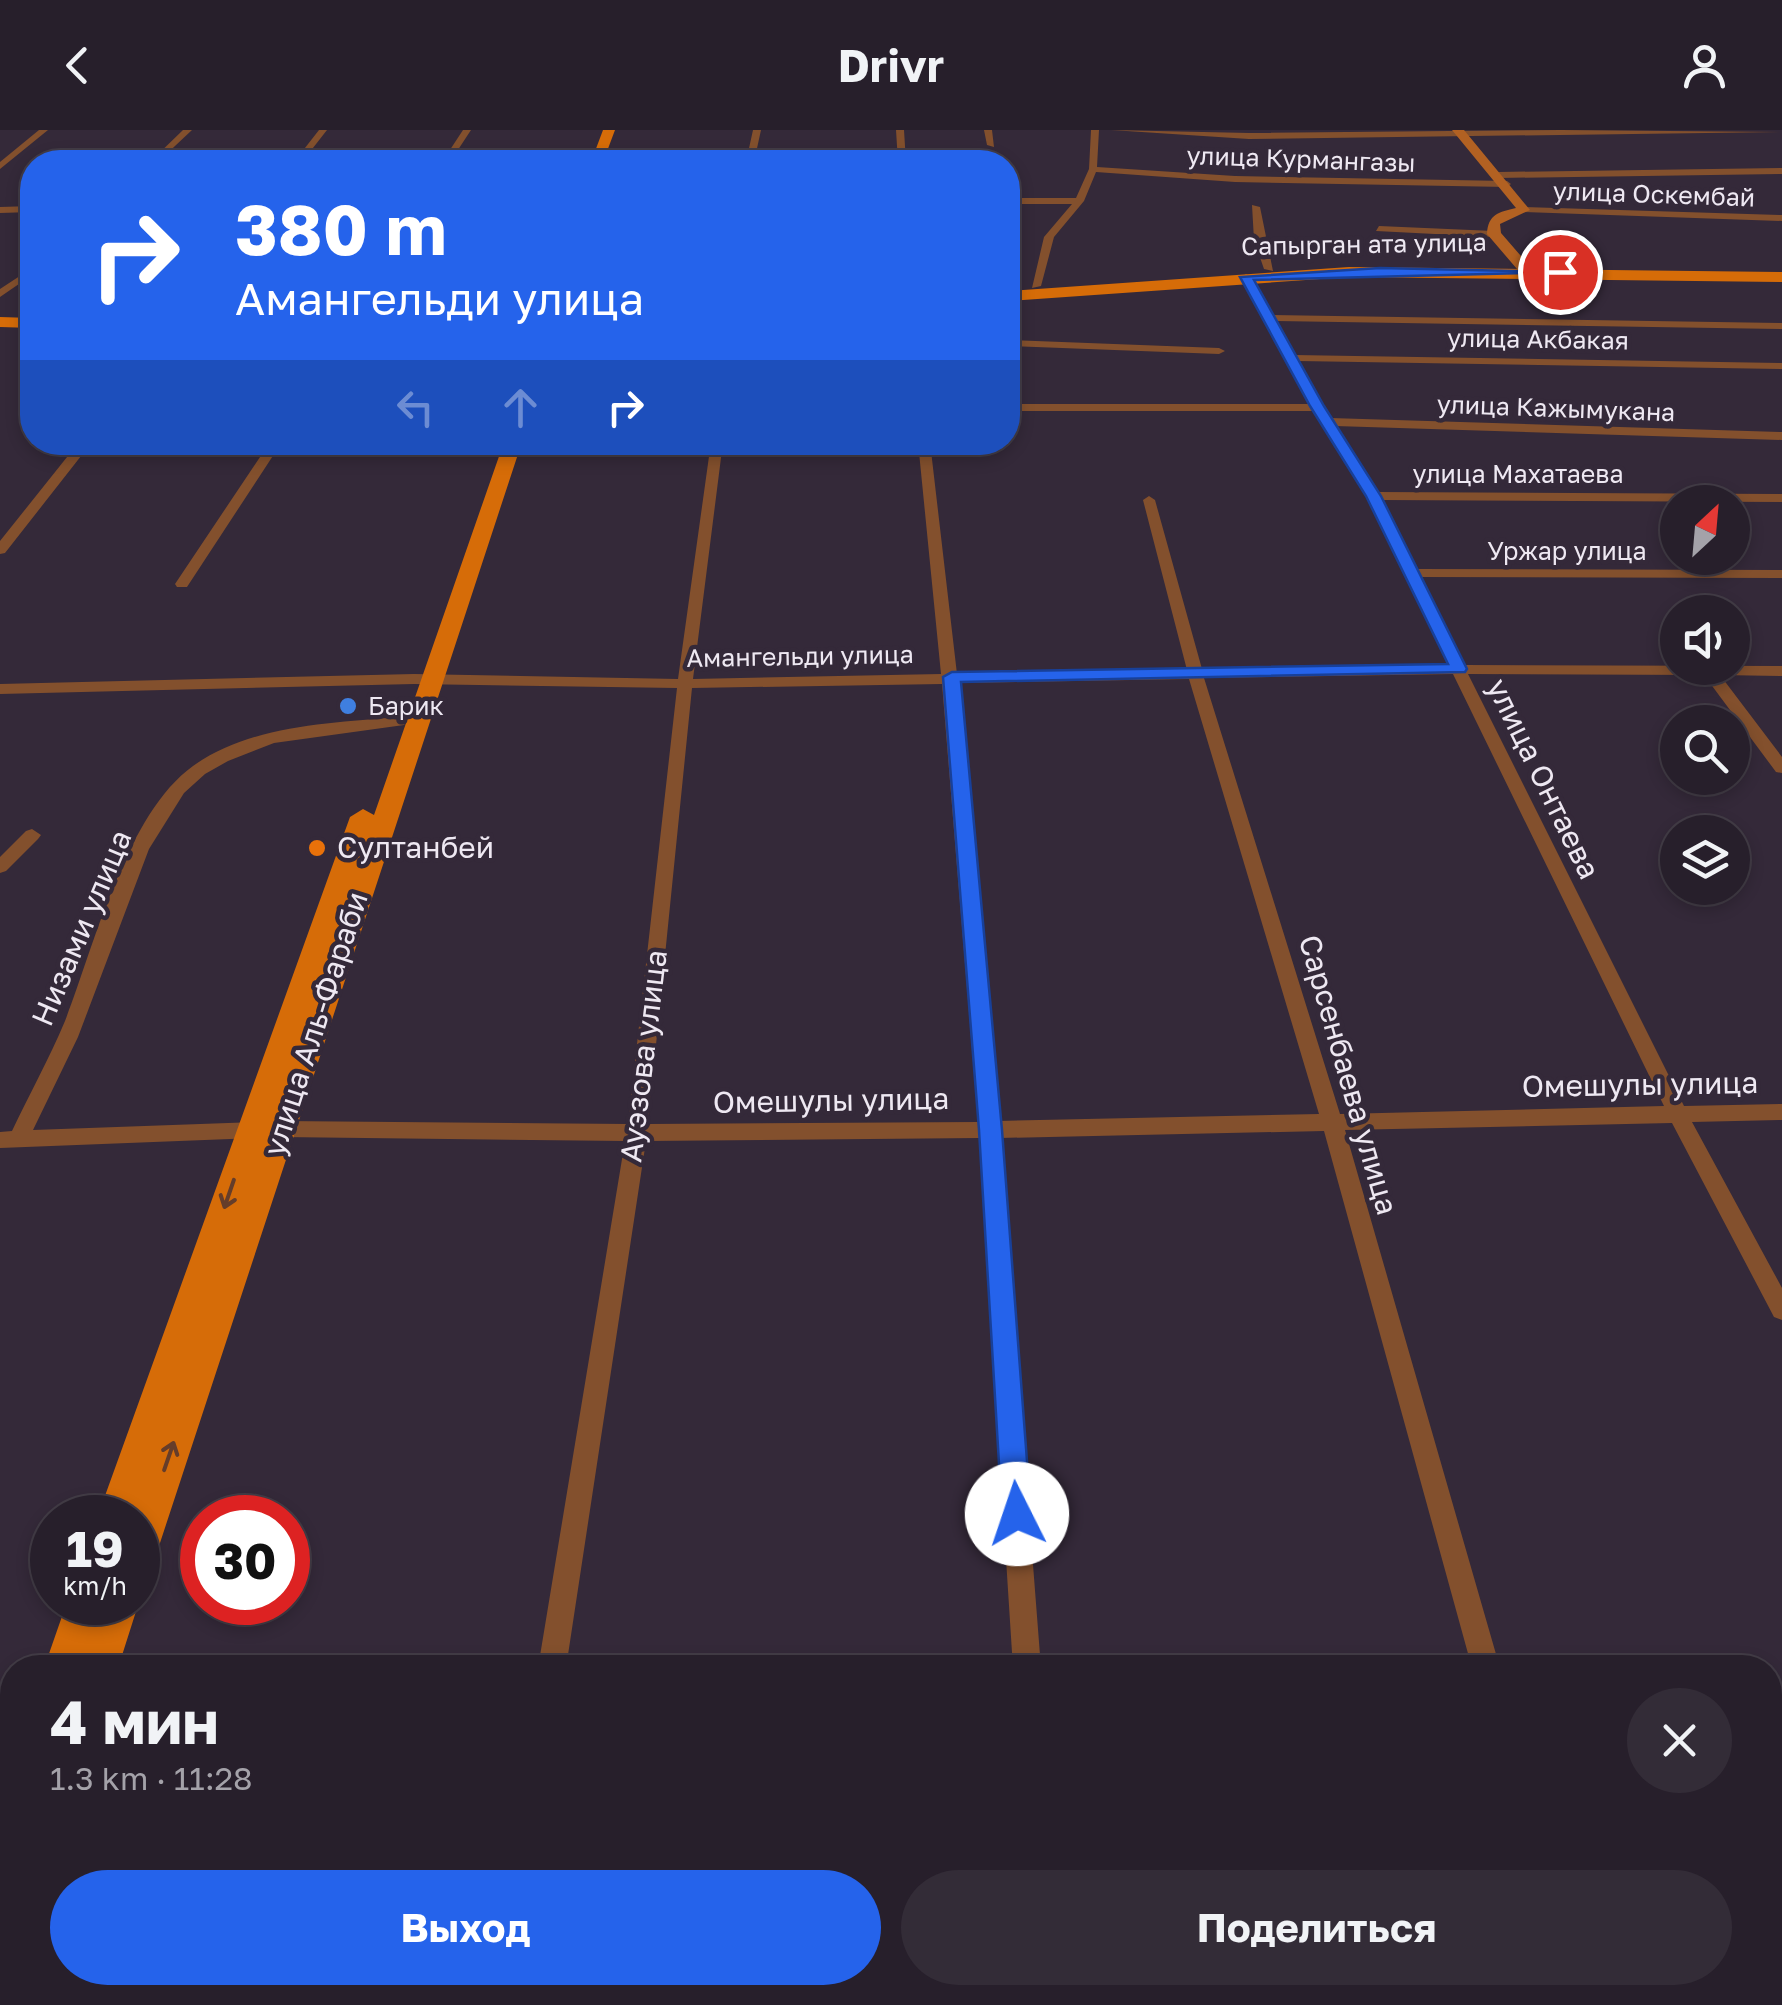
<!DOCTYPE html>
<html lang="ru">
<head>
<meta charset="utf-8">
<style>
  :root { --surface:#271f2b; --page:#332c37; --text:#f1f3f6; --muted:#a4a2a9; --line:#433d47; --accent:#2563eb }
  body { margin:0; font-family:"Golos Text",sans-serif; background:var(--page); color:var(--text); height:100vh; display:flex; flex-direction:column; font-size:38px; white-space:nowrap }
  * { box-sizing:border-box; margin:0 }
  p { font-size:32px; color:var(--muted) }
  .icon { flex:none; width:55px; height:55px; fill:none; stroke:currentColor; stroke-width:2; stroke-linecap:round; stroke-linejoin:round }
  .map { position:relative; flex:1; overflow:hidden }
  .sheet { position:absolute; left:0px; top:1525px; width:1782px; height:350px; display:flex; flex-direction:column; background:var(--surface); border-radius:40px 40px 0 0; box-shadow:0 5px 15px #0003,0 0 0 2px var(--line) }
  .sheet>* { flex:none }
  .hud { position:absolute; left:20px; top:20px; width:1000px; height:305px; border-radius:40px; box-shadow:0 5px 15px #0003,0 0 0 2px var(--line); background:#2563eb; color:#fff; overflow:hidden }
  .needle { width:65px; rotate:26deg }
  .tools { position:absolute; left:1660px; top:355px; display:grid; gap:20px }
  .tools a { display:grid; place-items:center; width:90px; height:90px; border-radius:50%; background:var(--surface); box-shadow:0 5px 15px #0003,0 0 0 2px var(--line); font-size:50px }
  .speed { position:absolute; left:30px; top:1365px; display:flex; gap:20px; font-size:50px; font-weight:700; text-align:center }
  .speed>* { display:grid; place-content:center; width:130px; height:130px; border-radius:50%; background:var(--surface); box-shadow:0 5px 15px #0003,0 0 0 2px var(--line); line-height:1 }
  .speed small { font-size:25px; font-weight:400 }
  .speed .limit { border:15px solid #d22; background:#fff; color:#111 }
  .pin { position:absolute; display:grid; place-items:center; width:85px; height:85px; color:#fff; margin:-42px; border:5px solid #fff; border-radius:50%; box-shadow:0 2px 10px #0007 }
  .me { position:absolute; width:110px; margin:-55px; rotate:356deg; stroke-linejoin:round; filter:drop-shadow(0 0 8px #0008) }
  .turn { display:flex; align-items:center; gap:35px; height:210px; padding:0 50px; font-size:45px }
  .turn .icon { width:130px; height:130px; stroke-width:2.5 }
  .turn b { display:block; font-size:70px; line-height:85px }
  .lanes { display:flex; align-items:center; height:95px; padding:0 50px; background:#0003; justify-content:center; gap:50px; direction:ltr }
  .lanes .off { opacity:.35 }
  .round { display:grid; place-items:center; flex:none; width:105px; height:105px; border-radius:52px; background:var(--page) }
  .head { display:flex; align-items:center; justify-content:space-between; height:170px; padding:0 50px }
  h1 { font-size:60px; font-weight:700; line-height:75px }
  .action { display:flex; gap:20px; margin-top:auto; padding:20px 50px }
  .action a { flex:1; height:115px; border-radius:60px; background:var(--accent); color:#fff; font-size:40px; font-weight:700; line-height:115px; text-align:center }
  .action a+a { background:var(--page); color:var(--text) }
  header { display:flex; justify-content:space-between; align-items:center; height:130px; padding:0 50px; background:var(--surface); font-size:45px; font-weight:700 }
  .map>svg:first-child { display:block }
</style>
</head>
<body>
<header><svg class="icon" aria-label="back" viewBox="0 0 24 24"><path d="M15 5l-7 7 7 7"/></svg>Drivr<svg class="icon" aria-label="person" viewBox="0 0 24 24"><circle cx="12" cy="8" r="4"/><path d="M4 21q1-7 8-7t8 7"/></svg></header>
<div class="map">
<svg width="1782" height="1875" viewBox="0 0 1782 1875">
  <rect width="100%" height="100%" fill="#342939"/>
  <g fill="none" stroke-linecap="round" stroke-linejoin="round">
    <path fill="#83502d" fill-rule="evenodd" d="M39 0H48L0 39V32Z
      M183 0H192L158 32H150Z
      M319 0H327L302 32H294Z
      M463 0H471L450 32H442Z
      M753 0H761L754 32H746Z
      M896 0H904L906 32H898Z
      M984 0H992L994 17 987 15Z
      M1091 0H1099L1097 37 1235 46 1507 51 1511 54 1507 57 1235 52 1096 42 1084 71 1054 107 1041 156 1032 158 1044 107 1072 74H1008V68H1076L1089 39Z
      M1111 0 1249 3 1561 0 1782 2 1249 9Z
      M1782 38V44L1499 48 1495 45 1499 42Z
      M1252 75 1260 77 1273 141 1264 139 1254 110Z
      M32 76V82L0 83V77Z
      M1524 77 1782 85V91L1521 82Z
      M1379 96 1494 101 1499 104 1494 107 1376 101Z
      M32 138V145L0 167V159Z
      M1246 144 1251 147 1272 185 1782 193V199L1276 191 1294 225 1782 233V239L1298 231 1330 288 1782 302V310L1335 296 1377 362 1782 364V372L1381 370 1416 439 1782 440V448L1420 447 1464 535 1782 536V546L1720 545 1782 627V643L1776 642 1704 545 1468 544 1684 976 1782 974V990L1692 992 1782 1158V1190L1774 1187 1672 993 1345 1000 1500 1538H1472L1324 1001 1000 1008 1041 1538H1013L979 1008 646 1011 566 1538H538L625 1011 281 1007 0 1018V1002L12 1001C29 965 49 929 65 891 94 817 126 684 193 636 250 595 331 593 398 587L406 592 404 595 274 613 228 631 205 644 184 663 149 719 78 907 33 1000 281 991 628 994 677 558 414 554 0 564V554L414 544 678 549 711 312H723L693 549 941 544 918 312H930L957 544 1187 540 1143 370 1149 366 1155 370 1202 539 1449 535 1367 366 1313 281H1008V274H1309L1241 147ZM1453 544 1664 976 1340 984 1204 548ZM1189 549 1319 984 998 991 958 553ZM942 554 978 992 648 994 692 558Z
      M1008 210 1219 218 1225 221 1219 224 1008 216Z
      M79 312H92L5 423 0 424V411Z
      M270 312H282L187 457H177L175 454Z
      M32 699 41 705 38 709 6 741 0 743V727L26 701Z
      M1782 1763V1793L1770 1794V1764Z
      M485 1862H517L516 1875H484Z
      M1034 1862H1066L1067 1875H1035Z
      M1406 1862H1438L1441 1875H1409Z"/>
    <path fill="#b26122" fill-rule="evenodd" d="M1452 0H1464L1530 80 1500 94 1501 103 1527 133V139H1517L1487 104C1488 84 1499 82 1516 78Z"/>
    <path fill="#d66c08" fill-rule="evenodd" d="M603 0H615L603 32H591Z
      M1349 137 1782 142V152L1349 147 1008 171V161Z
      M0 187 32 188V198L0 197Z
      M504 312H522L158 1419 152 1433 138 1439V1388H97L350 687 363 679 374 685Z
      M138 1468 139 1472 118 1538H44L67 1472H138Z
      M12 1663V1738L0 1743V1668Z
      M12 1761V1839L0 1844V1766Z"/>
  </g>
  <defs><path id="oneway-shaft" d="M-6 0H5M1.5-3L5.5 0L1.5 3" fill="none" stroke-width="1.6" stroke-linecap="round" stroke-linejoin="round" transform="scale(2.5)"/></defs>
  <g stroke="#653d2a">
    <use href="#oneway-shaft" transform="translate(229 1064) rotate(109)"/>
    <use href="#oneway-shaft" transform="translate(169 1326) rotate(-71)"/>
  </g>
  <path fill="#2563eb" stroke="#184099" stroke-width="2.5" d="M1380 138 1565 142 1254 150 1324 276 1381 366 1467 539 1465 542 961 552 1002 1000 1031 1384 1027 1394 1017 1398 1006 1394 1002 1384 979 1000 943 547 952 542 1448 534 1366 366 1310 276 1240 147Z"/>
  <circle fill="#3f7fe0" stroke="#342939" stroke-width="4" cx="348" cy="576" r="10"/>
  <circle fill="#e8710a" stroke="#342939" stroke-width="4" cx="317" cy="718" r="10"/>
  <g text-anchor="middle" stroke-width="9" stroke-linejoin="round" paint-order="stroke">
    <g font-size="25" fill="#eee8f2" stroke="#342939">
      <text transform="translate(1301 29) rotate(2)" y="9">улица Курмангазы</text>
      <text transform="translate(1654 64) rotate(2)" y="9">улица Оскембай</text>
      <text transform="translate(1364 114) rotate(-1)" y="9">Сапырган ата улица</text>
      <text transform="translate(1538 209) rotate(1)" y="9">улица Акбакая</text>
      <text transform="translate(1556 278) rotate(2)" y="9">улица Кажымукана</text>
      <text x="1518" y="353">улица Махатаева</text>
      <text x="1567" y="430">Уржар улица</text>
      <text transform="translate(800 526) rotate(-1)" y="9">Амангельди улица</text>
    </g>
    <g font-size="25" fill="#eee8f2" stroke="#342939" text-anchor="start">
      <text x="368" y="585">Барик</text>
    </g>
    <g font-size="30" fill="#eee8f2" stroke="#342939">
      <text transform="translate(1543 649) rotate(64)" y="10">улица Онтаева</text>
      <text transform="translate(82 798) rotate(-67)" y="10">Низами улица</text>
      <text transform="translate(316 894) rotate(-72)" y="10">улица Аль-Фараби</text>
      <text transform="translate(644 926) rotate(-83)" y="10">Ауэзова улица</text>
      <text transform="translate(1348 945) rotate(74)" y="10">Сарсенбаева улица</text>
      <text transform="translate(1640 955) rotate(-1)" y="10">Омешулы улица</text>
      <text transform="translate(831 971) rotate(-1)" y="10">Омешулы улица</text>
    </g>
    <g font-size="30" fill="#eee8f2" stroke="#342939" text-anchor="start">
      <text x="337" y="728">Султанбей</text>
    </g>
  </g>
</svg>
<div class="tools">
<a><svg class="needle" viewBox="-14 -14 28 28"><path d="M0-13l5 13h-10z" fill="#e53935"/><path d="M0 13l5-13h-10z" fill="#a4a2a9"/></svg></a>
<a><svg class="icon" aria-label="sound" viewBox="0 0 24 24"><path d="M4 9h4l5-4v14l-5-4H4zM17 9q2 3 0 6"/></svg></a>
<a><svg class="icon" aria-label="search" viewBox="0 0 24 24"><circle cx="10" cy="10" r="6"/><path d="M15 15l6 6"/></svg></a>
<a><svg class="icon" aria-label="layers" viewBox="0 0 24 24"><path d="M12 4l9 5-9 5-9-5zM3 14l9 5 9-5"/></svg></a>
</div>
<div class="speed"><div>19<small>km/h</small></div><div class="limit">30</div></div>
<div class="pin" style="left:1560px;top:142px;background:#d93025"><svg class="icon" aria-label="arrive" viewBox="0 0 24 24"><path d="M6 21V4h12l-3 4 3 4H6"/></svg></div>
<svg class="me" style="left:1017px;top:1384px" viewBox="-20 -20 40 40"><circle r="19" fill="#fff"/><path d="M0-13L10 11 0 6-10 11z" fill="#2563eb"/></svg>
<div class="hud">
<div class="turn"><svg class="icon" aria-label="right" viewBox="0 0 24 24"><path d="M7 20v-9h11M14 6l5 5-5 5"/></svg><div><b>380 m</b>Амангельди улица</div></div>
<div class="lanes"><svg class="icon off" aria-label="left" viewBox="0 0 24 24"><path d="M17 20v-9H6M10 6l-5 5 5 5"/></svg><svg class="icon off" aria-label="ahead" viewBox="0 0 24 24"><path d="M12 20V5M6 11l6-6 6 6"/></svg><svg class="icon" aria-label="right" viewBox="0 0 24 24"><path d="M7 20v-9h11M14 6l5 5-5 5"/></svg></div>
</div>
<section class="sheet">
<div class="head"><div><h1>4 мин</h1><p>1.3 km · 11:28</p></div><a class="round"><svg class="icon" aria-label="close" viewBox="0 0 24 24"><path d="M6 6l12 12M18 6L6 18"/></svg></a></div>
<div class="action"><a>Выход</a><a>Поделиться</a></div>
</section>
</div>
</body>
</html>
